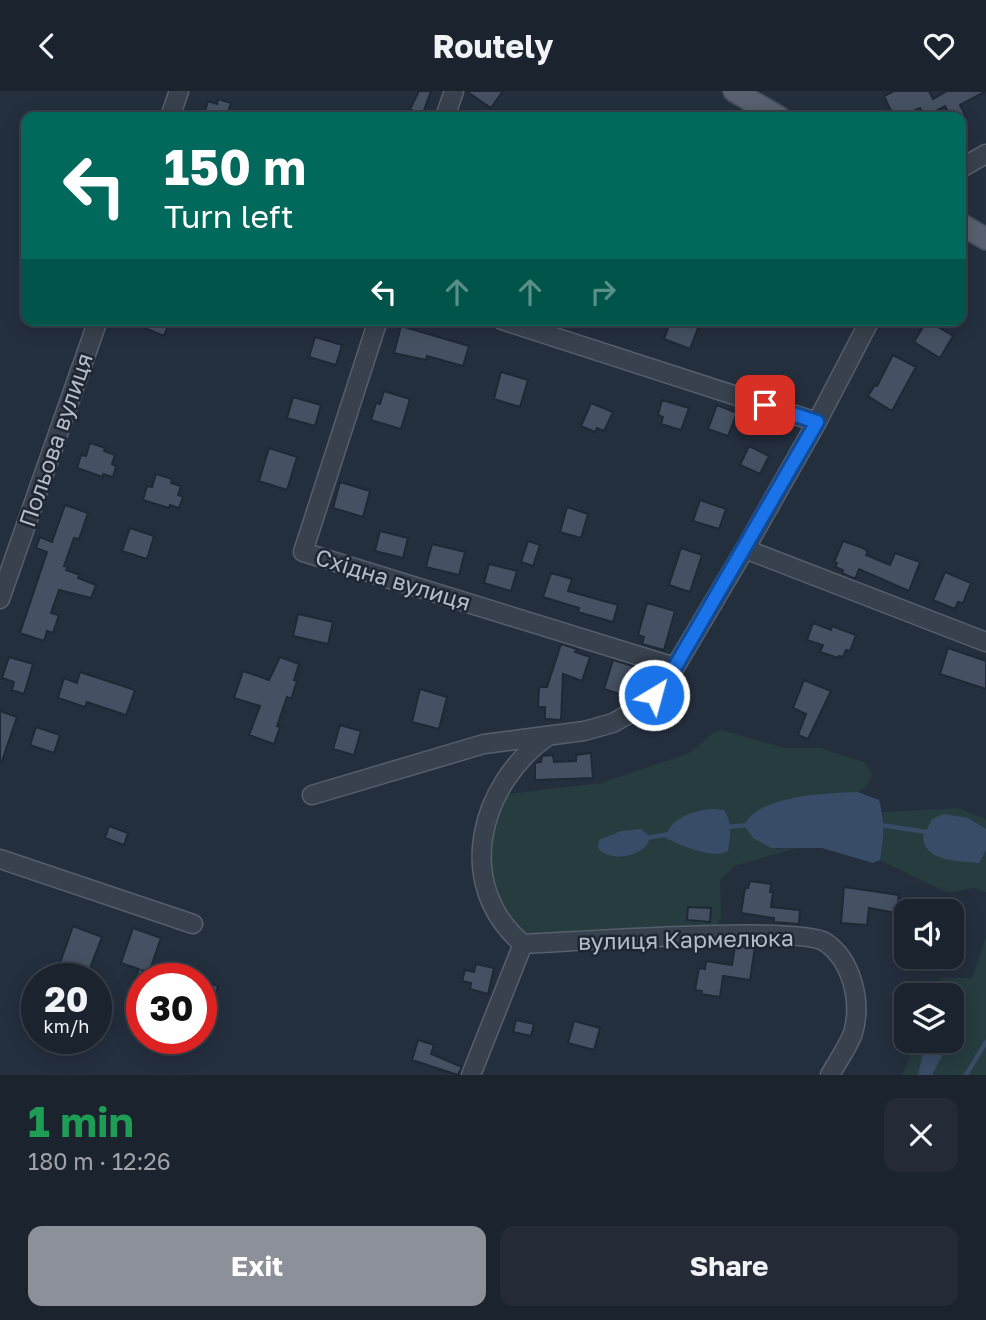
<!DOCTYPE html>
<html lang="en">
<head>
<meta charset="utf-8">
<style>
  :root { --surface:#1b232e; --page:#242b36; --text:#f1f3f6; --muted:#a0a4aa; --line:#39404a; --accent:#8c9099 }
  body { margin:0; font-family:"Golos Text",sans-serif; background:var(--page); color:var(--text); height:100vh; display:flex; flex-direction:column; font-size:26px; white-space:nowrap }
  * { box-sizing:border-box; margin:0 }
  p { font-size:23px; color:var(--muted) }
  .icon { flex:none; width:38px; height:38px; fill:none; stroke:currentColor; stroke-width:2; stroke-linecap:round; stroke-linejoin:round }
  .map { position:relative; height:984px; overflow:hidden }
  .drawer { display:flex; flex-direction:column; background:var(--surface); flex:1 }
  .drawer>* { flex:none }
  .hud { position:absolute; left:21px; top:21px; width:945px; height:214px; border-radius:14px; box-shadow:0 4px 18px #0003,0 0 0 2px var(--line); background:#00695c; color:#fff; overflow:hidden }
  .tools { position:absolute; left:894px; top:808px; display:grid; gap:14px }
  .tools a { display:grid; place-items:center; width:70px; height:70px; border-radius:14px; background:var(--surface); box-shadow:0 4px 18px #0003,0 0 0 2px var(--line); font-size:35px }
  .speed { position:absolute; left:21px; top:872px; display:flex; gap:14px; font-size:35px; font-weight:700; text-align:center }
  .speed>* { display:grid; place-content:center; width:91px; height:91px; border-radius:50%; background:var(--surface); box-shadow:0 4px 18px #0003,0 0 0 2px var(--line); line-height:1 }
  .speed small { font-size:18px; font-weight:400 }
  .speed .limit { border:10px solid #d22; background:#fff; color:#111 }
  .pin { position:absolute; display:grid; place-items:center; width:60px; height:60px; color:#fff; margin:-30px; border-radius:14px; box-shadow:0 4px 10px #0006 }
  .me { position:absolute; width:77px; margin:-38px; rotate:37deg; stroke-linejoin:round; filter:drop-shadow(0 0 5px #0008) }
  .turn { display:flex; align-items:center; gap:24px; height:147px; padding:0 28px; font-size:32px }
  .turn .icon { width:91px; height:91px; stroke-width:2.5 }
  .turn b { display:block; font-size:49px; line-height:60px }
  .lanes { display:flex; align-items:center; height:66px; padding:0 28px; background:#0003; justify-content:center; gap:35px; direction:ltr }
  .lanes .off { opacity:.35 }
  .round { display:grid; place-items:center; flex:none; width:74px; height:74px; border-radius:14px; background:var(--page) }
  .head { display:flex; align-items:center; justify-content:space-between; height:119px; padding:0 28px }
  h1 { font-size:42px; font-weight:700; line-height:52px; color:#1e9e55 }
  .cta { display:flex; gap:14px; margin-top:auto; padding:14px 28px }
  .cta a { flex:1; height:80px; border-radius:14px; background:var(--accent); color:#fff; font-size:28px; font-weight:700; line-height:80px; text-align:center }
  .cta a+a { background:var(--page); color:var(--text) }
  header { display:flex; justify-content:space-between; align-items:center; height:91px; padding:0 28px; background:var(--surface); font-size:32px; font-weight:700 }
  .map>svg:first-child { display:block }
</style>
</head>
<body>
<header><svg class="icon" aria-label="back" viewBox="0 0 24 24"><path d="M15 5l-7 7 7 7"/></svg>Routely<svg class="icon" aria-label="heart" viewBox="0 0 24 24"><path d="M12 20l-8-8c-3-5 5-10 8-4 3-6 11-1 8 4z"/></svg></header>
<div class="map">
<svg width="986" height="984" viewBox="0 0 986 984">
  <rect width="100%" height="100%" fill="#242f3e"/>
  <path fill="#263c3f" d="M721 639 785 657H820L864 671 872 682C869 692 867 696 858 701L764 723 777 758 801 756 734 775 720 790 721 828 716 834 682 847 523 853 507 839 481 754 507 703 601 692 690 662 713 642Z
    M958 717 986 728V801L973 797 948 802 880 769 883 755V721Z
    M986 846V984H902L916 950H952V905H934L941 887H972Z"/>
  <path fill="#394c67" d="M858 701 879 709C885 729 884 748 880 769L873 772 822 757H771L753 747 744 734C759 704 828 702 858 701Z
    M713 718 724 719C733 732 730 746 728 760 711 769 682 754 665 747 670 727 694 719 713 718Z
    M944 723 968 727 986 738V759L979 772C961 770 924 771 923 746L932 728Z
    M641 738 650 746C647 766 609 772 598 757L599 749 621 740Z
    M926 950H950L932 984H918Z"/>
  <g fill="none" stroke-linecap="round" stroke-linejoin="round">
    <path stroke="#394c67" stroke-width="4.5" d="M880 734 934 742
      M726 736 749 734
      M647 747 669 743
      M966 984 986 951"/>
  </g>
  <path fill="#455162" stroke="#1f2835" stroke-width="2" d="M419 0H431L422 25 410 18Z
    M466 0H503L491 17Z
    M894 0H929L933 8 947 0H986L960 14 966 26H951L945 15 925 26 920 17 900 26H894L884 5Z
    M218 8 231 12 226 26H203L208 10 217 13Z
    M125 229H170L164 245Z
    M671 229H701L690 258 664 248Z
    M927 229 953 245 940 267 914 251Z
    M401 235 469 255 463 275 427 265 426 269 394 262Z
    M315 246 342 254 336 274 309 266Z
    M893 264 916 276 892 320 868 305 875 294 877 295Z
    M501 281 528 289 520 316 494 308Z
    M384 300 410 308 401 338 371 329 376 312 380 313Z
    M293 306 321 314 315 335 287 327Z
    M662 309 689 317 681 339 661 333 663 326 658 324Z
    M591 312 613 321 604 340 597 337 595 341 581 335Z
    M717 314 737 322 728 345 708 338Z
    M90 352 105 357 104 360 115 364 112 373 116 375 113 386 103 383V386L77 377 81 364 86 365Z
    M749 355 769 365 760 383 740 374Z
    M269 357 297 366 287 399 259 390Z
    M156 383 172 388 171 392 181 395 178 404 183 406 179 417 170 414 169 417 143 409 147 395 152 396Z
    M340 391 370 400 363 426 333 417Z
    M700 409 726 418 719 438 693 430Z
    M65 414 88 422 79 448 74 447 64 475 68 476 66 479 80 484 78 487 96 494 91 507 59 499 51 522 59 524 53 542 47 540 44 550 20 542 47 461 36 457 40 446 52 451Z
    M567 416 588 423 581 447 560 441Z
    M130 437 154 445 147 468 122 460Z
    M380 440 408 447 403 467 375 460Z
    M528 450 540 454 533 475 521 471Z
    M843 450 863 457 868 461 866 464 890 474 895 462 920 471 909 500 859 478 855 488 842 482 843 479 835 476 837 472 834 471Z
    M432 453 465 461 459 484 426 476Z
    M681 457 702 464 690 501 669 494Z
    M489 473 517 480 511 500 484 492Z
    M945 481 971 492 963 512 958 511 955 518 933 509Z
    M551 482 572 488 568 500 618 514 613 531 578 521 579 517 543 506Z
    M647 512 675 520 664 559 642 553 644 546 638 544Z
    M298 523 333 531 328 553 293 545Z
    M813 532 831 539 832 535 856 544 850 560 846 559 843 566 839 565 838 567 820 561 823 554 807 549Z
    M561 553 577 558 575 561 590 566 582 590 563 583 561 629 545 628V616H538L539 596H547Z
    M948 557 986 570V598L940 583Z
    M9 566 33 573 24 603 12 599 14 591 2 587Z
    M280 566 299 573 294 589 297 590 291 608 287 606 277 635 280 636 274 653 249 644 260 615 234 607 243 580 269 589Z
    M613 569 633 575 629 587 638 590 632 607 604 598Z
    M80 581 135 599 126 624 87 611 85 616 58 607 64 587 77 592Z
    M804 589 831 600 808 648 798 644 806 623 793 617Z
    M420 598 447 606 439 638 412 631Z
    M0 620 17 626 2 670H0Z
    M340 634 361 640 354 664 333 658Z
    M36 636 60 644 54 662 30 654Z
    M591 662 593 687 535 689V672L541 671 542 665 553 664 554 671 576 670V664Z
    M109 735 128 742 124 754 105 747Z
    M750 790 771 793 770 801H773L771 816 800 819 799 833 774 831V827L741 822 745 797H748Z
    M844 796 899 804 896 822 869 817 867 834 841 832Z
    M688 816 711 817 710 831 687 829Z
    M73 835 102 846 87 885 59 875Z
    M133 837 161 847 149 881 142 879V916L126 910 139 878 121 872Z
    M735 855 755 856 750 889 723 885 720 906 701 903 702 900 695 899 699 877 705 878 706 870 732 874Z
    M476 873 494 877 488 903 470 898 471 892 462 890 465 879 474 881Z
    M201 890 218 895 214 909 201 905Z
    M516 929 534 933 531 945 513 941Z
    M574 930 600 937 594 959 568 952Z
    M418 949 434 954 431 963 462 976 458 984 412 969Z"/>
  <g fill="none" stroke-linecap="round" stroke-linejoin="round">
    <defs>
      <path id="minor" d="M170 26 179 0
        M445 26 454 0
        M961 77 986 63
        M378 229 303 461 675 576
        M502 229 817 331
        M745 458 986 551
        M0 508 98 229
        M312 704 484 653 584 640 613 632 644 614 675 576 745 458 817 331 870 229
        M0 768 193 833
        M523 853C569 851 799 834 825 851 852 869 862 911 853 942 848 956 837 971 830 984
        M471 984 523 853C453 794 479 693 548 645"/>
      <path id="major" d="M734 0 779 26
        M961 133 986 148"/>
    </defs>
    <use href="#minor" stroke="#565f6c" stroke-width="21"/>
    <use href="#major" stroke="#414a57" stroke-width="24"/>
    <use href="#minor" stroke="#38414e" stroke-width="18"/>
    <use href="#major" stroke="#56606e" stroke-width="21"/>
  </g>
  <g fill="none" stroke-linecap="round" stroke-linejoin="round">
    <defs>
      <path id="route" d="M654 604 675 576 817 331 765 314"/>
    </defs>
    <use href="#route" stroke="#114b97" stroke-width="18"/>
    <use href="#route" stroke="#1a73e8" stroke-width="12"/>
  </g>
  <g text-anchor="middle" stroke-width="5" stroke-linejoin="round" paint-order="stroke">
    <g font-size="23" fill="#b4bcc9" stroke="#1d2633">
      <text transform="translate(56 349) rotate(-71)" y="8">Польова вулиця</text>
      <text transform="translate(393 489) rotate(17)" y="8">Східна вулиця</text>
      <text transform="translate(686 849) rotate(-1)" y="8">вулиця Кармелюка</text>
    </g>
  </g>
</svg>
<div class="tools">
<a><svg class="icon" aria-label="sound" viewBox="0 0 24 24"><path d="M4 9h4l5-4v14l-5-4H4zM17 9q2 3 0 6"/></svg></a>
<a><svg class="icon" aria-label="layers" viewBox="0 0 24 24"><path d="M12 4l9 5-9 5-9-5zM3 14l9 5 9-5"/></svg></a>
</div>
<div class="speed"><div>20<small>km/h</small></div><div class="limit">30</div></div>
<div class="pin" style="left:765px;top:314px;background:#d93025"><svg class="icon" aria-label="arrive" viewBox="0 0 24 24"><path d="M6 21V4h12l-3 4 3 4H6"/></svg></div>
<svg class="me" style="left:654px;top:604px" viewBox="-20 -20 40 40"><circle r="17" fill="#1a73e8" stroke="#fff" stroke-width="3"/><path d="M0-11L8 9 0 5-8 9z" fill="#fff"/></svg>
<div class="hud">
<div class="turn"><svg class="icon" aria-label="left" viewBox="0 0 24 24"><path d="M17 20v-9H6M10 6l-5 5 5 5"/></svg><div><b>150 m</b>Turn left</div></div>
<div class="lanes"><svg class="icon" aria-label="left" viewBox="0 0 24 24"><path d="M17 20v-9H6M10 6l-5 5 5 5"/></svg><svg class="icon off" aria-label="ahead" viewBox="0 0 24 24"><path d="M12 20V5M6 11l6-6 6 6"/></svg><svg class="icon off" aria-label="ahead" viewBox="0 0 24 24"><path d="M12 20V5M6 11l6-6 6 6"/></svg><svg class="icon off" aria-label="right" viewBox="0 0 24 24"><path d="M7 20v-9h11M14 6l5 5-5 5"/></svg></div>
</div>
</div>
<section class="drawer">
<div class="head"><div><h1>1 min</h1><p>180 m · 12:26</p></div><a class="round"><svg class="icon" aria-label="close" viewBox="0 0 24 24"><path d="M6 6l12 12M18 6L6 18"/></svg></a></div>
<div class="cta"><a>Exit</a><a>Share</a></div>
</section>
</body>
</html>
